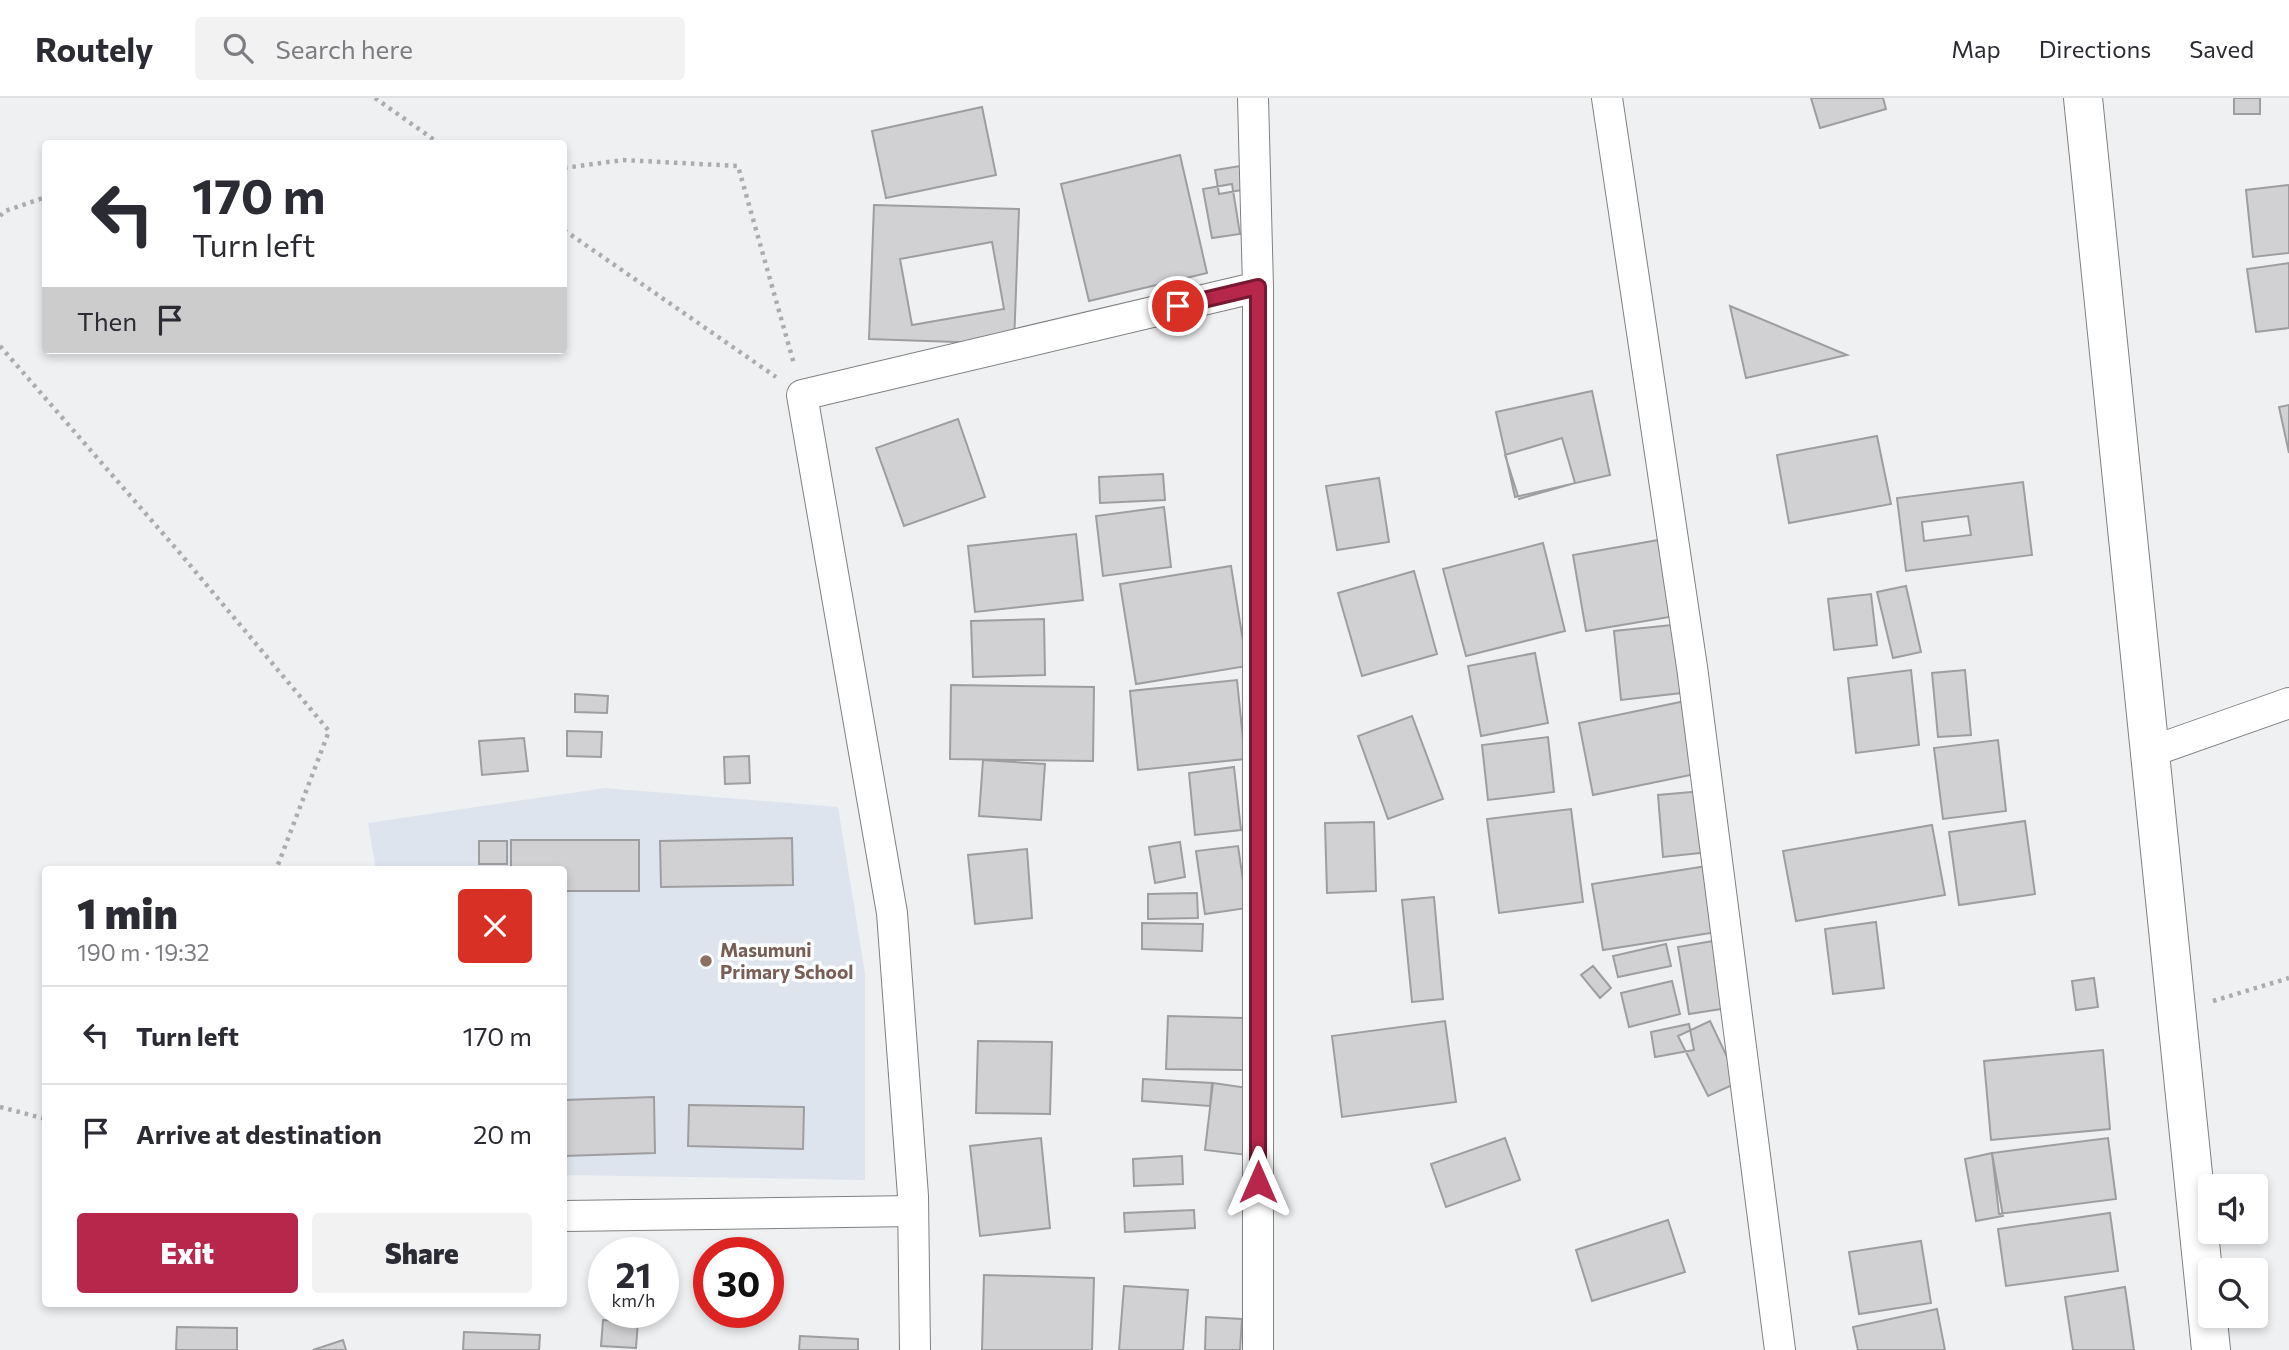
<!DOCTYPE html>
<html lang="en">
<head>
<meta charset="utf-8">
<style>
  :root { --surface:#fff; --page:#f2f2f3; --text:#2b2b33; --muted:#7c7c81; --line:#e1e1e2; --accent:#b7264b }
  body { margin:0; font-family:Commissioner,sans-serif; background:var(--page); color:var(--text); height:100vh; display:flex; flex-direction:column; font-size:26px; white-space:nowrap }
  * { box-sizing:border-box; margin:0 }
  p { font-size:23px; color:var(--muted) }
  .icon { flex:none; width:38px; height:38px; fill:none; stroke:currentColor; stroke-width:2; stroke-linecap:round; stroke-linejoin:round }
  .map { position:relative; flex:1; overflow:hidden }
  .side { position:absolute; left:42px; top:768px; width:525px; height:441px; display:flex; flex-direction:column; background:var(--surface); border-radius:7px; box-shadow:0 4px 10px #0003 }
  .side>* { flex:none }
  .hud { position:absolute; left:42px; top:42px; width:525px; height:214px; border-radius:7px; box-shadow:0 4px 10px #0003; background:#fff; color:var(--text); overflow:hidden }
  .controls { position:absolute; left:2198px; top:1076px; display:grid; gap:14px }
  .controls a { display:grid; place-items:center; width:70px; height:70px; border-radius:7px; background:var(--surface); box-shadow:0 4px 10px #0003; font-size:35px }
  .speed { position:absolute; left:588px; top:1139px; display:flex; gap:14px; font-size:35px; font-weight:700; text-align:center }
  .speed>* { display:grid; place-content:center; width:91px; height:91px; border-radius:50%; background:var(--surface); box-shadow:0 4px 10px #0003; line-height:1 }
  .speed small { font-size:18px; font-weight:400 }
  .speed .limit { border:10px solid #d22; background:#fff; color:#111 }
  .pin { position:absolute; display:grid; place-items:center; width:60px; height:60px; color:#fff; margin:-30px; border:4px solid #fff; border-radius:50%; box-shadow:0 2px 7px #0007 }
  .me { position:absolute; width:77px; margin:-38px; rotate:0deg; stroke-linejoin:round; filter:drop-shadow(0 0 5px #0008) }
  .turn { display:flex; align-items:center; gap:24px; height:147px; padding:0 35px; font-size:32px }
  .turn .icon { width:91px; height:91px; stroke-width:2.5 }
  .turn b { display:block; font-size:49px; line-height:60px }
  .then { display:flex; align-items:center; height:66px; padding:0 35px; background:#0003; gap:14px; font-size:26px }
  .round { display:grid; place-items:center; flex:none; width:74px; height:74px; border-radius:7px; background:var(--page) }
  .head { display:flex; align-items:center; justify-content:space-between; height:119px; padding:0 35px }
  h1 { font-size:42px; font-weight:800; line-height:52px }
  .primary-button { display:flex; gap:14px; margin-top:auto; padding:14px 35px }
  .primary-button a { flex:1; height:80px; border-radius:7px; background:var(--accent); color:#fff; font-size:28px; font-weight:800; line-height:80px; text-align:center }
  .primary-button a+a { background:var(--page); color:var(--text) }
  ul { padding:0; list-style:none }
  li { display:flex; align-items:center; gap:21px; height:98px; padding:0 35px; border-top:2px solid var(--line) }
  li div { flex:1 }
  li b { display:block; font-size:26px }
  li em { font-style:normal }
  header { display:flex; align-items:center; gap:42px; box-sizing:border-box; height:98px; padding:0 35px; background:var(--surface); border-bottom:2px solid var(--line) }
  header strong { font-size:33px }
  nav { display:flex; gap:38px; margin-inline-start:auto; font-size:24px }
  .search { width:490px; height:63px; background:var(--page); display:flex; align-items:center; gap:18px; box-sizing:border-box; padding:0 24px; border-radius:7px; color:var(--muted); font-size:26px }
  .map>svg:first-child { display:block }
</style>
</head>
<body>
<header>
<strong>Routely</strong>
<div class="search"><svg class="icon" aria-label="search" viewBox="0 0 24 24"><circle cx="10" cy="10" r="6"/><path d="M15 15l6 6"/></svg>Search here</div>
<nav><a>Map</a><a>Directions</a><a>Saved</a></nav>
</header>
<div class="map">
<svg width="2289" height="1252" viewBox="0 0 2289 1252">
  <rect width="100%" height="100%" fill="#eff0f2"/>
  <path fill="#dee4ed" d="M605 690 838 709 865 875V1082L564 1077V772H376L368 725Z"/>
  <path fill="#d1d1d3" stroke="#9e9ea0" stroke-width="2" fill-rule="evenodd" d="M1811 0H1883L1886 11 1820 30Z
    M2234 0H2260V16H2234Z
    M982 9 996 77 886 100 872 33Z
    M1180 57 1207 175 1089 203 1061 86Z
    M1266 64 1270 87 1219 96 1215 72Z
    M1232 86 1240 136 1212 140 1203 91Z
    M2289 87V155L2253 159 2246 92Z
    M874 107 1019 111 1014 246 869 241Z
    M992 144 1004 211 912 227 900 161Z
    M2289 165V230L2256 234 2247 171Z
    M1730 208 1847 257 1746 280Z
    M1592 293 1610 377 1515 399 1496 314Z
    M2289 307V355L2279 309Z
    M958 321 985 399 904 428 876 350Z
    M1877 338 1891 406 1789 425 1777 357Z
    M1562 340 1575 385 1519 401 1505 357Z
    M1163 376 1165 402 1100 405 1099 379Z
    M1379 380 1389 444 1337 452 1326 388Z
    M2023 384 2032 457 1906 473 1897 400ZM1968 418 1971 437 1924 443 1922 424Z
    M1164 409 1171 469 1103 478 1096 418Z
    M1076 436 1083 502 975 514 968 448Z
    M1681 438 1693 515 1586 533 1573 457Z
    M1543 445 1565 533 1466 558 1443 471Z
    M1231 468 1247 568 1136 586 1120 486Z
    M1414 473 1437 556 1362 578 1338 495Z
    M1906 488 1921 554 1893 560 1877 494Z
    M1871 496 1877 547 1834 552 1828 501Z
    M1044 521 1045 577 973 579 971 523Z
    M1691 525 1699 593 1621 602 1614 533Z
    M1535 555 1548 625 1481 638 1468 568Z
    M1911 572 1919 647 1856 655 1848 580Z
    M1965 572 1971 637 1938 639 1932 575Z
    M1237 582 1245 661 1138 672 1130 593Z
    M951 587 1094 589 1093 663 950 661Z
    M575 596 608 598 607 615 575 614Z
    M1690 602 1705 674 1593 697 1579 625Z
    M1412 618 1443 701 1388 721 1358 638Z
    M567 633 602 634 601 659 567 658Z
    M1548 639 1554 694 1488 702 1482 647Z
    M524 640 528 673 482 677 479 643Z
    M1998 642 2006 713 1943 721 1934 650Z
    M749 658 750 685 725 686 724 659Z
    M983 662 1045 666 1041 722 979 718Z
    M1234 669 1241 732 1195 737 1189 675Z
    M1714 692 1719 753 1663 759 1658 697Z
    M1571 711 1583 804 1499 815 1487 721Z
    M2025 723 2035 796 1959 807 1949 734Z
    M1374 724 1376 793 1327 795 1325 725Z
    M1932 727 1945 797 1796 823 1783 753Z
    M792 740 793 787 661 789 660 743Z
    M511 742H639V793H564V772H511Z
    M479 743H507V766H479Z
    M1180 744 1185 779 1155 785 1149 749Z
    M1238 748 1247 810 1205 816 1196 753Z
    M1027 751 1032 820 975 826 968 757Z
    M1726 765 1736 831 1603 852 1592 786Z
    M1197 795 1198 820 1148 821V796Z
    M1434 799 1443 901 1412 904 1402 802Z
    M1876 824 1884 890 1833 896 1825 831Z
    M1142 825 1203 826 1202 853 1142 851Z
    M1736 839 1747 907 1689 916 1678 849Z
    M1666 846 1671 868 1618 879 1613 858Z
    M1593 868 1611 890 1600 900 1581 877Z
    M2094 880 2098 909 2076 912 2072 883Z
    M1672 883 1680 916 1629 929 1621 895Z
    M1168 918 1244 920 1243 972 1166 971Z
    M1445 923 1456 1004 1342 1019 1332 938Z
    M1710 923 1739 984 1708 998 1678 938Z
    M1689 926 1694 952 1655 959 1651 934Z
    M978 943 1052 944 1050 1016 976 1015Z
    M2103 952 2110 1031 1991 1042 1984 963Z
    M1143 981 1212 985 1210 1008 1142 1003Z
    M1213 985 1255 991 1247 1057 1205 1052Z
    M654 999 655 1055 564 1058V1002Z
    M689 1007 804 1009 803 1051 688 1048Z
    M1041 1040 1050 1130 980 1138 970 1048Z
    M1505 1040 1520 1082 1446 1109 1431 1066Z
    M2108 1040 2116 1101 1999 1116 1992 1055Z
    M1992 1055 2003 1118 1976 1123 1965 1061Z
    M1182 1058 1183 1086 1134 1088 1133 1061Z
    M1194 1112 1195 1130 1125 1134 1124 1115Z
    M2110 1115 2118 1173 2006 1188 1998 1131Z
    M1668 1122 1685 1174 1592 1203 1576 1152Z
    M1921 1143 1931 1205 1859 1216 1849 1154Z
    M984 1177 1094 1180 1092 1252H982Z
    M1124 1188 1188 1192 1183 1252H1119Z
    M2125 1189 2134 1252H2073L2065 1199Z
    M1937 1211 1945 1252H1858L1853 1229Z
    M1206 1219 1242 1221 1240 1252H1205Z
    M603 1222 638 1223 636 1250 601 1248Z
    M177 1229 237 1230V1252H176Z
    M464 1234 540 1237 539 1252H463Z
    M800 1238 858 1241V1252H799Z
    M343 1242 346 1252H313Z"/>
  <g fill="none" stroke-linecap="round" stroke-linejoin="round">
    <defs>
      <path id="street" d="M1253 0 1258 189V1252
        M1607 0 1692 569 1780 1252
        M2150 654 2289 605
        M564 1118 913 1113
        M915 1252 913 1098 892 815 802 297 1258 189"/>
      <path id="secondary" d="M2083 0 2211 1252"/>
    </defs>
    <use href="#street" stroke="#7f8081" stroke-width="32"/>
    <use href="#secondary" stroke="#7f8081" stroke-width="40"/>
    <path stroke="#abacad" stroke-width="4.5" stroke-dasharray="3.5 5" stroke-linecap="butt" d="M375 0 440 46
      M564 70 623 62 738 68 794 266
      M0 118 5 113 46 99
      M564 132 776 279
      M0 248 179 454 329 633 276 772
      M2213 903 2289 880
      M0 1009 46 1021"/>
    <use href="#street" stroke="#fff" stroke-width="30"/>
    <use href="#secondary" stroke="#fff" stroke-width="38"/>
  </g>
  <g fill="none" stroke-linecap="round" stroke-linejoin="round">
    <defs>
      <path id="route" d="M1178 208 1258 189V1084"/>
    </defs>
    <use href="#route" stroke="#771931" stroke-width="18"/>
    <use href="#route" stroke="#b7264b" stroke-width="12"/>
  </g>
  <circle fill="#8d6e63" stroke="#fdfeff" stroke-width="2.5" cx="706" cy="863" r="7"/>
  <g text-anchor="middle" stroke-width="7" stroke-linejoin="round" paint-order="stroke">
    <g font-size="19" font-weight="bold" fill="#785e54" stroke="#fdfeff" text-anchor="start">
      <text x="720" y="859">Masumuni<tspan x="720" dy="22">Primary School</tspan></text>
    </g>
  </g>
</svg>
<div class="controls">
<a><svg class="icon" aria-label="sound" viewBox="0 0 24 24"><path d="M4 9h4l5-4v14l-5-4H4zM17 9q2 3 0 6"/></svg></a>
<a><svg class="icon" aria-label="search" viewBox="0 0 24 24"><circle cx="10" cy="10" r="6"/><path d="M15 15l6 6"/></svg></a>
</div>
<div class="speed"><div>21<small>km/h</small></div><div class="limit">30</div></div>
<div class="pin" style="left:1178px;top:208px;background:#d93025"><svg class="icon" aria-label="arrive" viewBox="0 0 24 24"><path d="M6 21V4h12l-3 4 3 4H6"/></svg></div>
<svg class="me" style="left:1258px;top:1084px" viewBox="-20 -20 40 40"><path d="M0-17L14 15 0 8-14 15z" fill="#b7264b" stroke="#fff" stroke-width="4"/></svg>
<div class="hud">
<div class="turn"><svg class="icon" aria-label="left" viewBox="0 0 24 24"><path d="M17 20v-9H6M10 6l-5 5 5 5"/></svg><div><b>170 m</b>Turn left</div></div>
<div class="then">Then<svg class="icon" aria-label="arrive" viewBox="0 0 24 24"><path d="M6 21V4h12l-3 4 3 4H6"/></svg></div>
</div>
<section class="side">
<div class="head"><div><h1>1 min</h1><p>190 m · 19:32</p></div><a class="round" style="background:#d93025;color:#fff"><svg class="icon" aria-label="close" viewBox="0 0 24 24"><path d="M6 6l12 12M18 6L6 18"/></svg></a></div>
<ul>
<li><svg class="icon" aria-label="left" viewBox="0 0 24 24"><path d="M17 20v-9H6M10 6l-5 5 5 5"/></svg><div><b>Turn left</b></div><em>170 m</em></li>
<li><svg class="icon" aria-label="arrive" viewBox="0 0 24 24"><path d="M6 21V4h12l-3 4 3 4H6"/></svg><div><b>Arrive at destination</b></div><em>20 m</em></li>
</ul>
<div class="primary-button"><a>Exit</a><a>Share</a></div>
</section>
</div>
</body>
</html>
